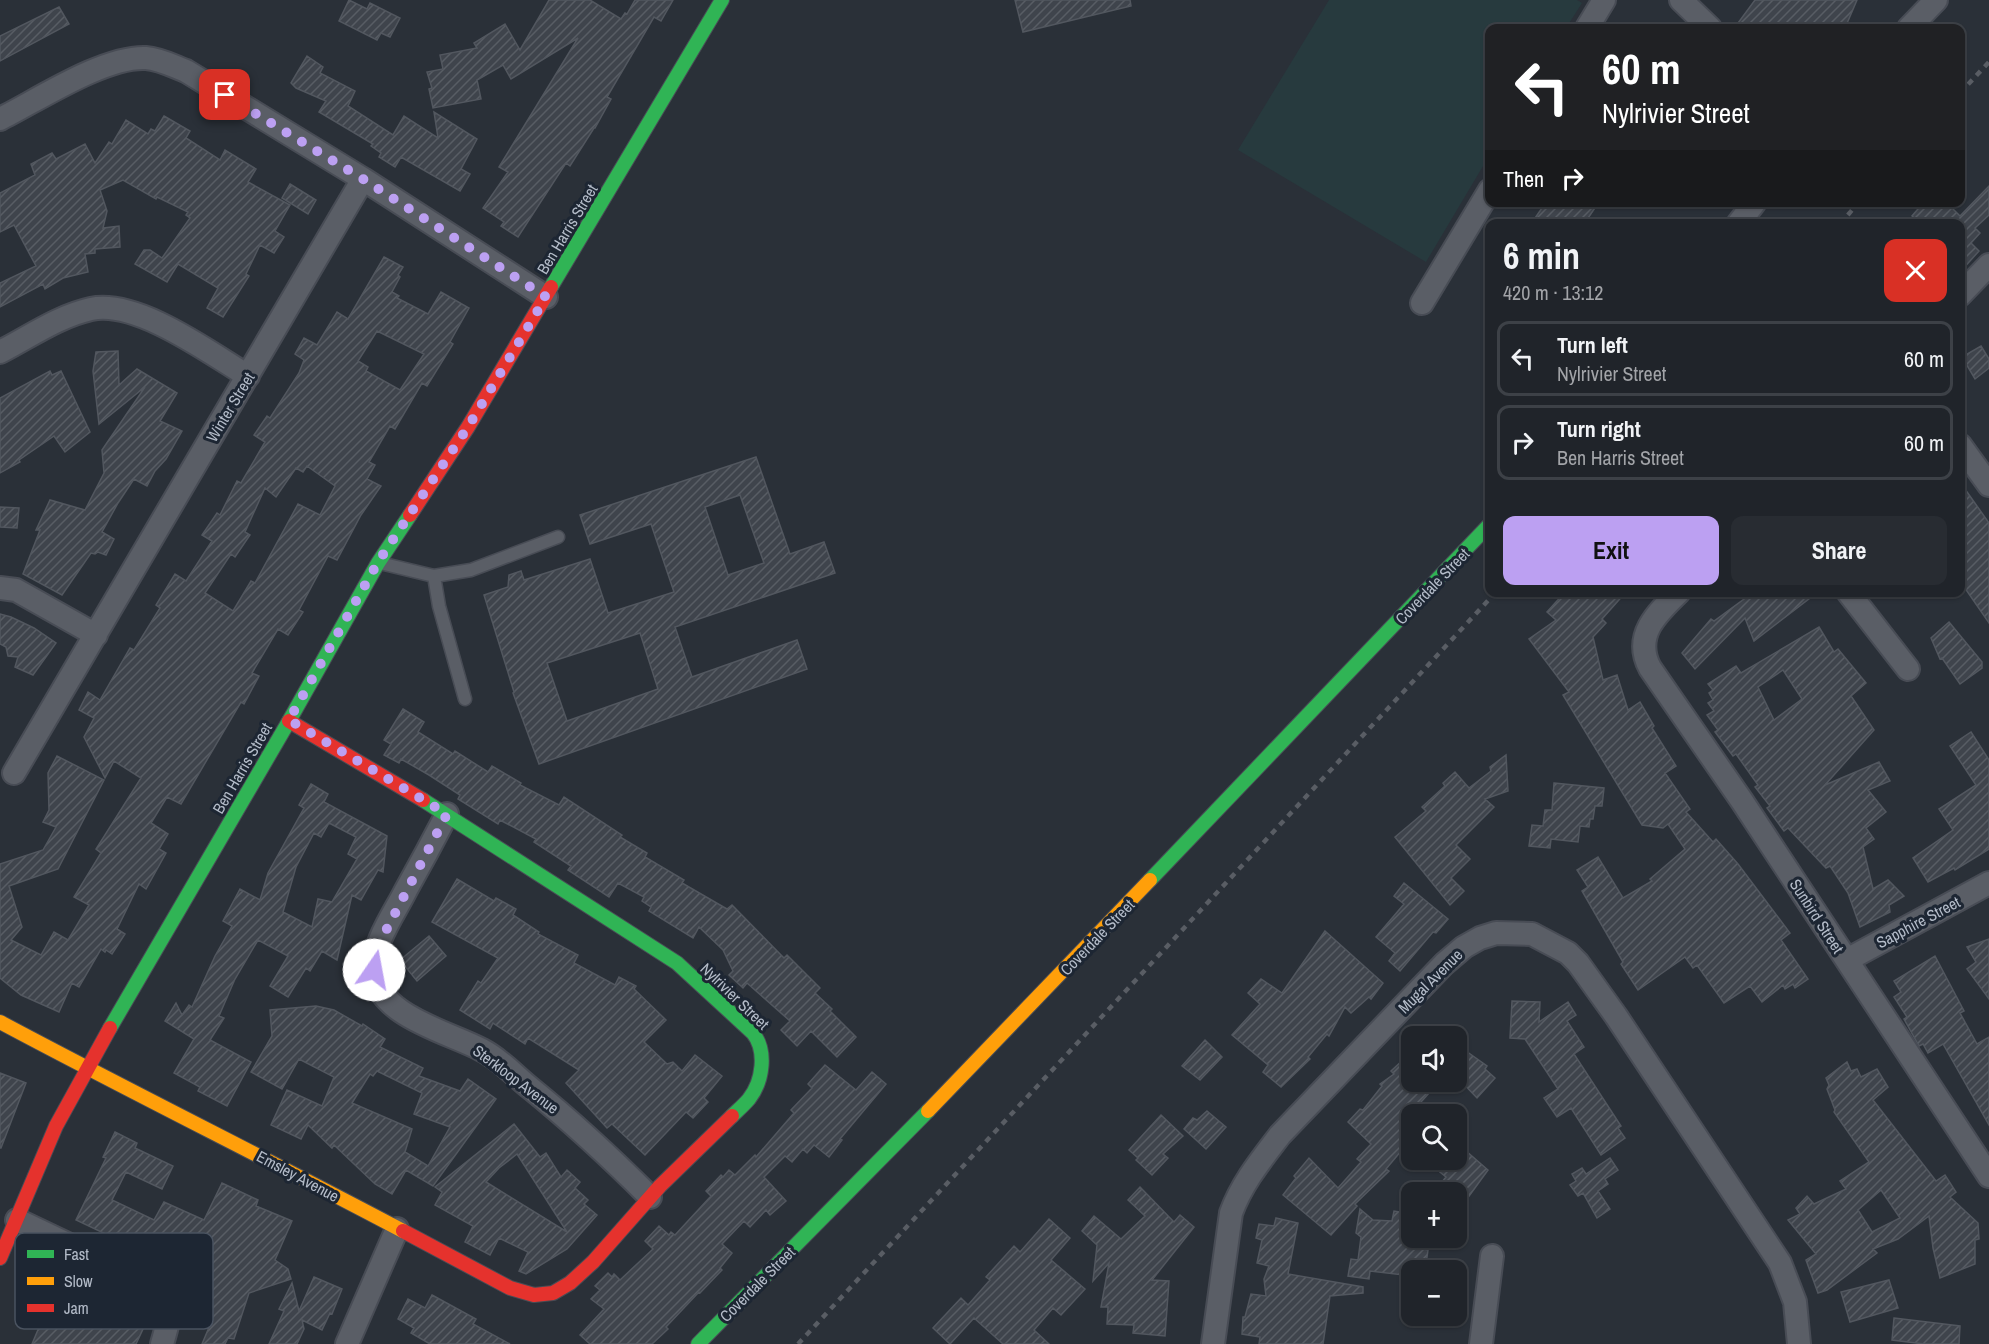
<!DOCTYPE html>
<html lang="en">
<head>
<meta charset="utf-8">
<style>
  :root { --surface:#20242a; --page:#282c32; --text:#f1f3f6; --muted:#a2a4a8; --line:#3d4147; --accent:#bca0f2 }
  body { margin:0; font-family:"Archivo Narrow",sans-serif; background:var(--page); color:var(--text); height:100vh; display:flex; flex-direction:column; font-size:22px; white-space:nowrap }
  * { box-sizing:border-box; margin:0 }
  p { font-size:20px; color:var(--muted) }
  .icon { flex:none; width:33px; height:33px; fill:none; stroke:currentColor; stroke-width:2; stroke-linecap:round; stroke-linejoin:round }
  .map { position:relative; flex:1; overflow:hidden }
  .details { position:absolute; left:1485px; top:219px; width:480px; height:378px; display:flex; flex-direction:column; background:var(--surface); border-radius:12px; box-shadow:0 2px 4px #0004,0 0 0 2px var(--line) }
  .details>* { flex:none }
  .guide { position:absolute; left:1485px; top:24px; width:480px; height:183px; border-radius:12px; box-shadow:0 2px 4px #0004,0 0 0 2px var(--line); background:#202124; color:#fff; overflow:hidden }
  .tools { position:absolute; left:1401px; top:1026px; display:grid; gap:12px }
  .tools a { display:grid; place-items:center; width:66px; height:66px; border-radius:12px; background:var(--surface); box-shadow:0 2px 4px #0004,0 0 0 2px var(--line); font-size:30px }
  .pin { position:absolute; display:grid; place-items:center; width:51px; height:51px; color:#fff; margin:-26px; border-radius:12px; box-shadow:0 3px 9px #0006 }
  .me { position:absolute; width:66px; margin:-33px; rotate:12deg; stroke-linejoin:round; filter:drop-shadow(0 0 4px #0008) }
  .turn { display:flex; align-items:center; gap:21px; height:126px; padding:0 18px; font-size:27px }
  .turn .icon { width:78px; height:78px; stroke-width:2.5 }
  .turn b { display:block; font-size:42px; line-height:51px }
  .then { display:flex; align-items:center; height:57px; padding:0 18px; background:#0003; gap:12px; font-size:22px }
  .round { display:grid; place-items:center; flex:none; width:63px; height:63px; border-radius:12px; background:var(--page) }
  .summary { display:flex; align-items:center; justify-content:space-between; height:102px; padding:0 18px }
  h1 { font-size:36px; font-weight:700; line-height:45px }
  .button { display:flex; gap:12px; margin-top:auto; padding:12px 18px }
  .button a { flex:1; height:69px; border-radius:12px; background:var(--accent); color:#111; font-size:24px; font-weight:700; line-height:69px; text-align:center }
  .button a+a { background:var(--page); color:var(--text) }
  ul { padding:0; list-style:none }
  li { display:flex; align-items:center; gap:18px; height:75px; margin:0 12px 9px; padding:0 6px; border:3px solid var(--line); border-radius:12px }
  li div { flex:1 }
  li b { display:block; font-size:22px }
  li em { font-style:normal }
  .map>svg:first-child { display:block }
</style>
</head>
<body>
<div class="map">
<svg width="1989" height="1344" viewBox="0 0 1989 1344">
  <defs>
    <pattern id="building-hatch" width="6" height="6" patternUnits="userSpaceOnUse" patternTransform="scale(1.5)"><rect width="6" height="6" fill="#3f444c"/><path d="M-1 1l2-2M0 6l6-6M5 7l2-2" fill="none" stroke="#585d64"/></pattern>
  </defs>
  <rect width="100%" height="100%" fill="#2a3038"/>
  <path fill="#273a3e" d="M1329 0H1577L1582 3 1566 28H1490L1489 156 1426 262 1238 150Z"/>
  <path fill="url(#building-hatch)" stroke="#52575f" stroke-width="1.5" fill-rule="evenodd" d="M349 0 367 9 370 3 400 18 390 37 381 33 377 40 339 21Z
    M549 0H590L621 19 625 13 627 14 635 0H673L661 21 654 17 607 97 611 99 595 128H594L570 166 566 163 518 237 501 226 504 222 483 208 508 172 499 167 578 38 511 79 503 65 477 80 481 99 433 108 429 89 432 88 427 72 443 69 440 55 477 48 474 43 505 24 520 50Z
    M1015 0H1130L1131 6 1023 32Z
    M1755 0H1857L1845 28H1746L1738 23Z
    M59 7 69 24 0 61V36Z
    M307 56 323 67 320 73 355 91 348 106 393 135 404 116 438 138 434 112 477 139 461 169 470 174 460 191 401 157 395 167 379 157 381 153 371 146 373 144 319 112 326 101 296 88 291 83Z
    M164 116 190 131 186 138 220 160 225 150 256 169 248 182 290 205 275 231 284 237 274 253 260 245 246 274 249 276 223 317 207 308 218 288 178 264 167 282 135 264 144 250H150L162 258 190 218 186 215 188 212 157 197 156 199 123 180 100 190 107 211 103 228 119 226 120 247 95 249V253L85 254 88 272 63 278 45 289 43 284 0 307V283L36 266 14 225 0 232V193L35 175 31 164 52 153 56 159 85 144 95 163 109 142 112 144 126 120 148 134 151 129 155 131Z
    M290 184 316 200 308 214 282 198Z
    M1989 186V215L1975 228 1980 233 1971 243 1979 251 1960 272V224L1921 223 1912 216 1924 202H1946L1960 216Z
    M1546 202H1599L1584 224H1531Z
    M384 257 403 267 398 275 400 277 392 292 399 296 397 298 428 314 441 292 469 308 450 342 453 344 427 386 422 383 395 429 390 426 369 462 375 465 367 479 381 486 361 515 337 560 328 556 299 610 303 612 288 635 278 629 252 673 259 676 244 704 241 702 181 804 167 797 151 823 168 834 159 849 166 853 146 889 139 884 119 925 117 929 125 934 112 954 106 950 105 952 101 949 79 987 72 983 59 1012 21 995 0 978V864L43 850 56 827 43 822 49 810 48 773 57 756 104 780 58 869 9 886 22 927 11 940 41 955 54 932 68 940 89 905 74 897 101 853 96 849 141 778 114 761 105 778 84 737 94 718 79 710 88 692 100 700 130 648 134 650 160 608 156 605 175 574 186 581 212 541 202 535 217 513 220 515 237 481 241 483 265 442 254 435 267 416 270 418 299 373 304 360 295 354 304 338 317 345 337 312 348 319ZM377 331 424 354 400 390 366 371 368 367 358 361ZM307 466 335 486 320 515 298 504 255 583 251 581 233 611 205 593 231 554 235 557 250 535 245 532 265 488 276 497 296 468 303 472Z
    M1981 346 1989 359V368L1975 379 1962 357Z
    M118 351 119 385 137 369 177 393 160 421 182 431 166 459 155 471 147 486 134 479 118 503 102 532 114 539 106 555 98 552 95 554 91 553 62 595 23 574 40 530H36L50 500 85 510 104 473 102 450 145 387 99 424 93 371 96 352Z
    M50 371 52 375 61 371 90 432 65 452 54 436 19 460 20 462 0 473V398Z
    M756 457 790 554 824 542 835 573 675 627 692 677 797 640 807 669 539 764 513 693 514 692 484 595 508 587 509 575 521 571 524 580 590 559 608 613 674 592 651 524 590 544 580 515ZM740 495 764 563 728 575 705 507ZM640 633 658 689 567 721 547 663Z
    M1960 482 1989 523V623L1960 581Z
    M0 507 19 508 17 528 0 527Z
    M1565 592H1626L1602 619 1606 623 1593 637 1603 680 1617 675 1628 710 1640 702 1654 726 1652 728 1676 766 1665 773 1690 809 1686 812 1713 842 1716 839 1738 864 1790 933 1781 940 1808 979 1795 988 1793 984 1785 989 1783 985 1762 1002 1750 986 1724 1003 1697 965 1693 968 1685 957 1638 990 1621 964 1623 962 1582 891 1588 887 1577 870 1598 857 1623 898 1652 881 1650 879 1685 849 1668 824 1663 828 1642 825 1563 695 1569 692 1529 639 1556 620 1547 612Z
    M1739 592H1818L1754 641 1745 618 1695 669 1682 653 1711 619 1714 621 1744 599Z
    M0 614 11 617 34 628 56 643 33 675 15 667 18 657 8 656 6 647 0 644Z
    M1949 622 1982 662V668L1960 684 1942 658 1940 659 1931 638Z
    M1819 627 1834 652 1838 649 1866 683 1851 696 1874 730 1825 785 1879 762 1890 781 1868 790 1886 812 1866 828 1874 839 1863 847 1873 889 1888 880 1904 896 1889 905 1890 912 1860 927 1848 893 1830 866 1826 868 1788 828 1784 831 1767 808 1770 806 1755 787 1758 785 1736 754 1733 756 1715 732 1718 730 1707 715 1714 711 1708 703 1713 700 1709 693 1713 690 1708 684 1736 666 1741 673ZM1783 670 1802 699 1774 720 1758 687Z
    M403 709 424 722 418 732 453 754 455 751 488 772 492 766 521 783 520 785 559 805 564 797 622 835 620 837 647 853 645 857 684 880 682 883 727 909 732 905 784 958 787 955 820 988 815 993 832 1009 830 1011 856 1037 837 1057 811 1031 797 1046 781 1030 790 1021 747 983 743 988 729 975 733 971 723 950 699 927 693 938 649 911 651 907 642 901 644 897 618 883 609 897 568 870 571 866 534 842 536 839 500 820 498 824 458 799 460 795 429 775 401 759 399 763 384 755 391 744 384 740Z
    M1971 732 1989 760V849L1955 870 1954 868 1928 882 1913 858 1953 830 1939 809 1976 785 1950 746Z
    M1506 755 1508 791 1485 799 1494 807 1456 845 1470 859 1451 878 1464 891 1450 905 1395 837 1426 811 1422 807 1445 786 1443 783 1455 772 1469 788 1491 771 1490 767Z
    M1554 783 1604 788 1602 806H1595L1593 819H1590L1589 827 1580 826 1578 842 1551 839 1550 848 1529 846 1532 825 1543 826 1545 810H1552Z
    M311 784 328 794 324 802 387 836 383 872 378 870 361 900 352 895 337 960 322 951 310 971 306 968 288 997 270 986 288 956 258 940 235 979 219 1016 224 1018 210 1040 251 1062 227 1106 198 1091 200 1087 174 1073 194 1039 165 1021 176 1003 182 1015 189 1005 192 1007 215 956 232 926 223 921 240 889 260 900 268 873 304 808 299 805ZM329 823 356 837 348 854 357 859 332 902 318 899 312 927 283 912 296 867 314 833 321 837Z
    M457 879 494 901 496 898 516 909 513 915 539 932 538 934 578 955 574 963 615 985 619 977 636 986 634 989 666 1020 644 1042 667 1064 673 1062 682 1071 695 1055 722 1076 704 1098 708 1102 693 1118 686 1112 645 1155 612 1124 607 1128 566 1083 579 1070 528 1038 525 1044 493 1023 490 1029 460 1010 478 981 481 983 498 958 432 922Z
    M1404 883 1448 919 1436 933 1433 932 1400 971 1389 961 1395 953 1376 937 1404 904 1394 896Z
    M1325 931 1383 983 1371 999 1369 997 1351 1013 1345 1007 1329 1036 1327 1034 1308 1057 1310 1059 1281 1087 1263 1072 1268 1065 1232 1035 1260 1004 1248 993 1261 979 1282 993Z
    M429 936 446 956 417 981 400 960Z
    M1989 939V999L1967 969 1976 962 1967 947Z
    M1935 956 1964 1011 1960 1013 1977 1044 1989 1037V1125L1943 1044 1928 1053 1923 1044 1919 1046 1904 1019 1907 1017 1894 997 1901 992 1894 981Z
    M1512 1001 1540 1002 1539 1022 1568 1002 1576 1015 1567 1021 1584 1047 1574 1054 1621 1126 1618 1128 1625 1138 1601 1155 1571 1108 1557 1117 1544 1098 1558 1089 1525 1039 1510 1038Z
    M316 1006 334 1010 362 1026 363 1024 385 1039 380 1047 423 1068 419 1076 460 1091 468 1079 496 1099 433 1186 406 1170 392 1194 375 1184 334 1145 332 1148 308 1125 301 1139 271 1125 287 1090 322 1106 334 1077 299 1059 282 1089 251 1072 272 1036 270 1010ZM377 1071 422 1093 414 1114 450 1127 428 1166 405 1152 412 1129 352 1103 370 1074 373 1076Z
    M1205 1040 1222 1057 1200 1080 1182 1066Z
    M1466 1051 1487 1066 1485 1069 1495 1078 1477 1098 1456 1076V1060Z
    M1403 1060 1410 1063 1412 1062V1082H1439L1412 1112V1138L1386 1169 1389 1171 1355 1204 1357 1206 1331 1235 1283 1195 1296 1178 1294 1176 1309 1158 1338 1188 1361 1162 1357 1159 1371 1144 1348 1122 1360 1109 1363 1110 1382 1086 1380 1084 1394 1074 1391 1071Z
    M1847 1062 1851 1071 1857 1069 1861 1077 1877 1069 1888 1087 1873 1100 1936 1181 1945 1175 1956 1192 1950 1197 1978 1223 1979 1239 1975 1240V1264L1940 1278 1933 1248 1929 1216 1898 1239 1873 1249 1877 1253 1827 1290 1818 1293 1806 1260 1816 1254 1788 1220 1800 1214 1796 1208 1807 1196 1814 1204 1846 1189 1840 1181 1869 1162 1834 1112 1835 1110 1827 1089 1829 1085 1826 1078ZM1881 1190 1900 1218 1872 1232 1858 1210Z
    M825 1065 856 1090 872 1072 886 1084 840 1139 842 1140 829 1157 814 1145 807 1153 803 1149 792 1162 785 1156 764 1177 786 1201 770 1215 766 1210 750 1227 744 1221 722 1244 732 1253 720 1268 722 1270 700 1293 699 1292 666 1327 668 1329 652 1344H590L580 1335 604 1309 591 1299 600 1290 595 1286 608 1273 612 1277 614 1274 620 1280 653 1249 645 1241 659 1226 669 1235 671 1232 675 1235 711 1196 706 1191 721 1175 723 1177 729 1170 735 1175 755 1155 756 1157 794 1113 791 1110 812 1088 808 1084Z
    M0 1073 26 1083 1 1148H0Z
    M1207 1111 1226 1127 1206 1149 1184 1129 1193 1118 1197 1120Z
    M1161 1115 1183 1136 1163 1154 1168 1158 1152 1175 1136 1160 1138 1158 1129 1150Z
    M514 1124 540 1157 546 1153 561 1177 567 1170 580 1182 575 1188 588 1200 584 1204 597 1215 567 1249 526 1274 519 1271 528 1252 499 1238 490 1255 465 1242 473 1226 435 1205 442 1192 435 1187ZM517 1154 567 1232 486 1182 499 1168Z
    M115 1132 137 1143 135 1148 173 1166 162 1189 126 1172 112 1200 154 1220 164 1202 204 1220 222 1183 258 1200 256 1206 292 1221 275 1260 288 1269 291 1279 249 1293 234 1339 228 1338 225 1344H202L210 1325 196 1321 210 1278 171 1260 169 1263 141 1244 117 1233 114 1238 76 1220 106 1158 103 1157Z
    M1465 1150 1488 1170 1456 1214V1192H1434L1446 1177 1425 1160H1456Z
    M1610 1158 1618 1170 1605 1179 1608 1184 1598 1191 1610 1209 1597 1218 1583 1193 1578 1196 1570 1185 1576 1181 1572 1174 1582 1168 1586 1174Z
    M1140 1187 1174 1222 1180 1215 1194 1227 1152 1280 1169 1281 1165 1336 1133 1333 1134 1325 1107 1324 1108 1307H1101L1109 1263 1093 1281 1097 1245 1082 1231 1094 1216 1121 1239 1145 1216 1128 1200Z
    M1360 1209 1373 1220 1392 1221 1394 1211 1412 1214 1411 1247 1428 1250 1425 1270H1412V1276L1370 1271 1369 1279 1348 1276 1351 1259 1358 1260 1361 1237 1356 1233Z
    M1276 1218 1298 1223 1288 1274 1363 1287V1293L1330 1296 1323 1344H1259L1260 1337 1242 1334 1243 1317H1245L1251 1294 1266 1296 1264 1279 1269 1266 1257 1263 1262 1240 1256 1238 1259 1224 1274 1226Z
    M1049 1219 1070 1238 1051 1260 1085 1289 1061 1315 1053 1308 1034 1330 1049 1344H1003L974 1318 950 1344 933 1328 961 1298 968 1305 990 1280 986 1277 1014 1246 1020 1252Z
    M51 1268 103 1290 105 1285 121 1293 143 1329 136 1344H32L48 1306 33 1300 40 1282 46 1280Z
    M314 1277 342 1289 332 1314 330 1313 322 1330 302 1320 304 1329 297 1344H269L284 1311 279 1309 292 1283 299 1311Z
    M1889 1280 1898 1308 1850 1322 1841 1292Z
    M432 1295 476 1319 473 1324 510 1344H430L411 1333 414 1328 398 1319 408 1299 425 1308Z
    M1894 1318 1960 1326 1959 1344H1924L1892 1340Z"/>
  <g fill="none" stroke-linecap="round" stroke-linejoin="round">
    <defs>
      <path id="lane" d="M380 563 434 576 471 570 558 537
        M434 576 439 606 465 699"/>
      <path id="street" d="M1681 0 1710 28
        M1587 28 1604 0
        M1909 28 1936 0
        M0 119C38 100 104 56 146 58 160 59 173 66 186 71L363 179 546 297
        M1738 224 1755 202
        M1960 295 1989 265
        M1422 303 1490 190
        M0 352C29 337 59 316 91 309 137 299 210 353 248 376
        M1960 445 1989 485
        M0 588 16 590 96 635
        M1679 592C1656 614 1633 636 1650 668L1742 801 1989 1176
        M1848 592 1908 669
        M14 773 363 179
        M447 814C434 839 420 865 406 890 394 914 373 942 374 970 376 1016 449 1032 482 1050 500 1059 513 1074 529 1087 571 1121 611 1158 650 1197
        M1847 960 1989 883
        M17 1220 147 1282C174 1302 171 1314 162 1344
        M347 1344 397 1229
        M1213 1344 1231 1213C1242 1183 1261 1160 1280 1135L1444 964 1464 947 1480 938 1496 933 1532 934 1568 953 1578 963 1616 1016 1780 1263 1795 1302 1799 1344
        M1481 1344 1492 1256"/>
      <path id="fast" d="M551 287 722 0
        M423 800 677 963 753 1033C767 1051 763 1081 749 1099 744 1105 737 1111 732 1116
        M1150 880 1490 524
        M110 1028 289 721 378 563 410 515
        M698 1344 928 1111"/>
      <path id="slow" d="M0 1022C133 1093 269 1160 403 1231
        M928 1111 1150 880"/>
      <path id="jam" d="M410 515 468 427 551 287
        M289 721 423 800
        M403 1231 510 1288 534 1295 553 1293 570 1283 593 1262 660 1186 732 1116
        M0 1258 56 1126 110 1028"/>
    </defs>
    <use href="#lane" stroke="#484c55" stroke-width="15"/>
    <use href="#street" stroke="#484c55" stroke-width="26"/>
    <use href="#fast" stroke="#484c55" stroke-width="16"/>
    <use href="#slow" stroke="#484c55" stroke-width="16"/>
    <use href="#jam" stroke="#484c55" stroke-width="16"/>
    <use href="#lane" stroke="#5a5e66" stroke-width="12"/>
    <use href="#street" stroke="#5a5e66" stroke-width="22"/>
    <use href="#fast" stroke="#30b455" stroke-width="14"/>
    <use href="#slow" stroke="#ff9f0a" stroke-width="14"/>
    <use href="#jam" stroke="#e5322d" stroke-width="14"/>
    <path stroke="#595d64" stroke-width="4.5" stroke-dasharray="6 6" stroke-linecap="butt" d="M1960 93 1989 62
      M1840 224 1859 202
      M798 1344 1496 592"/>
  </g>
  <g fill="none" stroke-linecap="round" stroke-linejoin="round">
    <path stroke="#bca0f2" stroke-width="10" stroke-dasharray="0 18" d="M225 95 363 179 546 297 468 427 378 562 289 720 447 814 380 942 374 970"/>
  </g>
  <g text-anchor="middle" stroke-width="6" stroke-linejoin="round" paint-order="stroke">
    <g font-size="16" fill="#b4bcc9" stroke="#1d2633">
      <text transform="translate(567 229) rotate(-59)" y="6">Ben Harris Street</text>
      <text transform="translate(230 407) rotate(-59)" y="6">Winter Street</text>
      <text transform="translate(1432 586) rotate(-46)" y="6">Coverdale Street</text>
      <text transform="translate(242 768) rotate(-60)" y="6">Ben Harris Street</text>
      <text transform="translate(1817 916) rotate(57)" y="6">Sunbird Street</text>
      <text transform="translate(1918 922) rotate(-28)" y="6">Sapphire Street</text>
      <text transform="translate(1097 937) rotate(-46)" y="6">Coverdale Street</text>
      <text transform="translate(1430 981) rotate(-45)" y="6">Mugal Avenue</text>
      <text transform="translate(735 996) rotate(44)" y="6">Nylrivier Street</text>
      <text transform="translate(516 1079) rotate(37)" y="6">Sterkloop Avenue</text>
      <text transform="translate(298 1176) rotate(28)" y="6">Emsley Avenue</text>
      <text transform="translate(757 1284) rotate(-45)" y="6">Coverdale Street</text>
    </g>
  </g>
  <rect x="15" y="1233" width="198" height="96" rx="9" fill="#1d2633" stroke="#4a5360" stroke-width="1.5"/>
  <rect x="27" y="1250" width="27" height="8" fill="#30b455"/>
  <rect x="27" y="1277" width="27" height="8" fill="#ff9f0a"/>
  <rect x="27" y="1304" width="27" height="8" fill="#e5322d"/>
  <g font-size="16" fill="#b4bcc9">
    <text x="64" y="1260">Fast</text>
    <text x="64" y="1287">Slow</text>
    <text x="64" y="1314">Jam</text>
  </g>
</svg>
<div class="tools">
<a><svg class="icon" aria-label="sound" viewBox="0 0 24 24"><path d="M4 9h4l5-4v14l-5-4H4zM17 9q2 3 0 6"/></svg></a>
<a><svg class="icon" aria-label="search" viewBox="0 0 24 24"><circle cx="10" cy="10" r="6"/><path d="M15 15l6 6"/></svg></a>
<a>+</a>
<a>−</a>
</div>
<div class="pin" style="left:225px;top:95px;background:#d93025"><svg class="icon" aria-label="arrive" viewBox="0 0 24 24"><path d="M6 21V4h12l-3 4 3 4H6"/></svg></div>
<svg class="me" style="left:374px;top:970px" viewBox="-20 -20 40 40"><circle r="19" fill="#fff"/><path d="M0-13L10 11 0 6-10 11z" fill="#bca0f2"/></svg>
<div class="guide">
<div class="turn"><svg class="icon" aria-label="left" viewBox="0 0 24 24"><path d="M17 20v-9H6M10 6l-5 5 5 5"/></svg><div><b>60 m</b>Nylrivier Street</div></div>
<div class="then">Then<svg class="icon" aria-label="right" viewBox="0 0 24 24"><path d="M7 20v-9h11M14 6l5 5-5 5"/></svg></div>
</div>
<section class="details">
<div class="summary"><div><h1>6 min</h1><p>420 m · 13:12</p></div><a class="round" style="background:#d93025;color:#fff"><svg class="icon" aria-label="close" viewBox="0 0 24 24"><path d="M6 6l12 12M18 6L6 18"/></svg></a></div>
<ul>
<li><svg class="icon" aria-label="left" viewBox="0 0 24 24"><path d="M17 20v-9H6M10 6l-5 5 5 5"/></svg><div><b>Turn left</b><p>Nylrivier Street</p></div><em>60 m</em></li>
<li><svg class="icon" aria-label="right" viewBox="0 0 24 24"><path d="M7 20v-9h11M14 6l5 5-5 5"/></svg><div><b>Turn right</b><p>Ben Harris Street</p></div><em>60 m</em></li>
</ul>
<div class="button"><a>Exit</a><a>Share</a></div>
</section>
</div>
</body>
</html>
